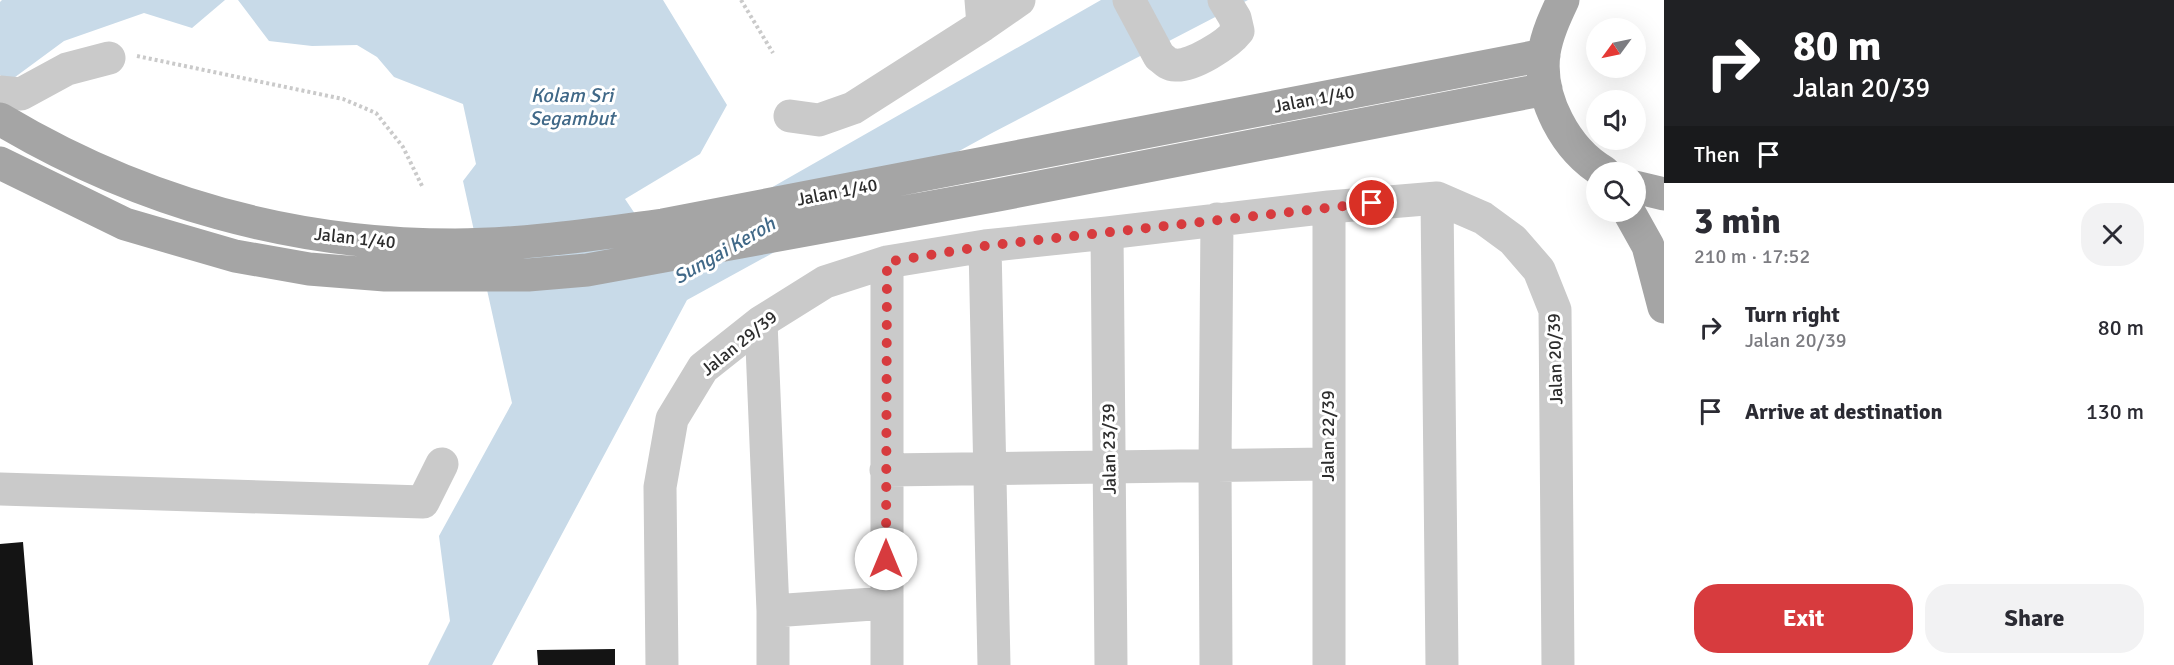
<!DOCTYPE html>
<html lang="en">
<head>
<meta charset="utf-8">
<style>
  :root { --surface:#fff; --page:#f2f2f3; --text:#2b2b33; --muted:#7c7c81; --accent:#d73b3e }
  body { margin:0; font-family:Signika,sans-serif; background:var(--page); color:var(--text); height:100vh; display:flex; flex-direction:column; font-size:22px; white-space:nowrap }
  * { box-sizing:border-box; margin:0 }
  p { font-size:20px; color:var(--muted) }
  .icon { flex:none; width:33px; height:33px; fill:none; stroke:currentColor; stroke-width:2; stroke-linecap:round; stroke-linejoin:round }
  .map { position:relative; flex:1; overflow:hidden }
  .side { display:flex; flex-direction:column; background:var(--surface); width:510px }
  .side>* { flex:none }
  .banner { background:#202124; color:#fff; overflow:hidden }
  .needle { width:39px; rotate:237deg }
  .controls { position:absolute; left:1586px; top:18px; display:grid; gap:12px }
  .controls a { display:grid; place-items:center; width:60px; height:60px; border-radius:50%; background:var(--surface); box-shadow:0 6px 24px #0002; font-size:30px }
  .pin { position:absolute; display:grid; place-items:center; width:51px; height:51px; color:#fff; margin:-26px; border:3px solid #fff; border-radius:50%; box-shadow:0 2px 6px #0007 }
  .me { position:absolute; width:66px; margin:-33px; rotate:0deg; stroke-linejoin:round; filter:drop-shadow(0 0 4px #0008) }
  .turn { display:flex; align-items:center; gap:21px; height:126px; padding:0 30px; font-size:27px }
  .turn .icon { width:78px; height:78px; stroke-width:2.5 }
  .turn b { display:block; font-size:42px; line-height:51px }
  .then { display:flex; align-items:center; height:57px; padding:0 30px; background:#0003; gap:12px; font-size:22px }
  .round { display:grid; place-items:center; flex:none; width:63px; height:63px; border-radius:24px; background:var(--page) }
  .headline { display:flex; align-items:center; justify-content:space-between; height:102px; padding:0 30px }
  h1 { font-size:36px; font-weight:800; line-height:45px }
  .primary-button { display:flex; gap:12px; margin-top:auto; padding:12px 30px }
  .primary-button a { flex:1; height:69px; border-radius:24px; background:var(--accent); color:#fff; font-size:24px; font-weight:800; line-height:69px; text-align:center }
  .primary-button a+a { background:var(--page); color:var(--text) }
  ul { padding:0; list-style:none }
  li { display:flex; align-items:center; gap:18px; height:84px; padding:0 30px }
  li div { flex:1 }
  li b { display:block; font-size:22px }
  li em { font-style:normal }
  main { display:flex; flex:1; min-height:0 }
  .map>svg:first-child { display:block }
</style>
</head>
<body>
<main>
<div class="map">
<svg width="1664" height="665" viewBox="0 0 1664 665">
  <rect width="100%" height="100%" fill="#fff"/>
  <path fill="#c8dae8" d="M2 0H225L192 28 144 13 64 41 7 83 0 75V2Z
    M238 0H663L727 105 700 154 625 199 660 251 1101 0H1248L992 133 687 300 492 665H428L450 621 439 536 512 403 463 181 476 164 463 104 394 77 377 57 357 45 312 46 269 41Z"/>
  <path fill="#141414" d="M23 542 33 665H0V544Z
    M615 649V665H538L537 650Z"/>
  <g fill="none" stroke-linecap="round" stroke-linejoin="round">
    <path stroke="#cacaca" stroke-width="4" stroke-dasharray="3 3" stroke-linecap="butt" d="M741 0 773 53
      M137 56 343 99 376 113 403 147 423 188"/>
    <path stroke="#cacaca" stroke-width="33" d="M1129 0 1159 56C1164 60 1168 65 1175 65 1192 67 1228 44 1238 31L1235 18 1224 0
      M983 25 1019 0
      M0 92 21 94 67 69 109 58
      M790 116 819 120 853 108 983 25 981 0
      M1437 198 1442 665
      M1107 233 1111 665
      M985 246 994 665
      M887 262V665
      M761 322 773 611V665
      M886 470 1328 464
      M0 489 423 502 442 464
      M773 611 887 603
      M662 665 660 487 672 419 703 368 761 322 825 282 887 262 985 246 1107 233 1329 207 1437 198 1483 218 1513 240 1539 270 1555 310 1558 665
      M1216 665 1215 466 1217 219
      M1329 665V207"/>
    <path stroke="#a5a5a5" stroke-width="33" d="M1563 0C1555 17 1547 34 1544 53 1538 98 1566 150 1604 172
      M0 119C139 202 293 245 455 245 524 245 594 234 663 225L1544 55
      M0 163 125 224 235 256 309 269 385 275H528L587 270 998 195 1546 89
      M1635 187 1664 194
      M1629 212 1648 246 1664 307"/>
  </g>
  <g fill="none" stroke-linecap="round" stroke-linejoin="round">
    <path stroke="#d73b3e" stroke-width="10" stroke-dasharray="0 18" d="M886 559 887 262 985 246 1372 203"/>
  </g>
  <g text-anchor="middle" stroke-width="6" stroke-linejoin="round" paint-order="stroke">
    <g font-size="18" fill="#2d2d2d" stroke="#fff">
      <text transform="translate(1314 99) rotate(-11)" y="6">Jalan 1/40</text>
      <text transform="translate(837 192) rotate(-11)" y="6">Jalan 1/40</text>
      <text transform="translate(355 238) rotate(6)" y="6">Jalan 1/40</text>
      <text transform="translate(739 343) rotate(-39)" y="6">Jalan 29/39</text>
      <text transform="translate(1555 359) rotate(-92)" y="6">Jalan 20/39</text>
      <text transform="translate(1328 436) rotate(-90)" y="6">Jalan 22/39</text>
      <text transform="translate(1109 449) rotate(-91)" y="6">Jalan 23/39</text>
    </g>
    <g font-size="20" font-style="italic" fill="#416988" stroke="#fff">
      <text x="572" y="102">Kolam Sri<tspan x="572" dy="23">Segambut</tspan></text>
      <text transform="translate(724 250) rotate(-30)" y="7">Sungai Keroh</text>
    </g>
  </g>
</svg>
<div class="controls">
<a><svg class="needle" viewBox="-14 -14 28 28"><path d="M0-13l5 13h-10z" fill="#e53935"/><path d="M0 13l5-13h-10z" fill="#7c7c81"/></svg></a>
<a><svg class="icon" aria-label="sound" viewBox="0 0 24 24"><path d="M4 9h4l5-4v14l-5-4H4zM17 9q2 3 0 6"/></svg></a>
<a><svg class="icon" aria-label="search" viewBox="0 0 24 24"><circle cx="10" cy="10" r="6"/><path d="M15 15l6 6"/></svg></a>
</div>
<div class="pin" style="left:1372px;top:203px;background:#d93025"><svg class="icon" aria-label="arrive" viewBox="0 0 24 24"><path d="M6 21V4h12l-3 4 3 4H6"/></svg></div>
<svg class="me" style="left:886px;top:559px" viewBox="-20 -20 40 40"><circle r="19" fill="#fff"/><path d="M0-13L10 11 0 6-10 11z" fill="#d73b3e"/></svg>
</div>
<section class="side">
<div class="banner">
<div class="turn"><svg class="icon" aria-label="right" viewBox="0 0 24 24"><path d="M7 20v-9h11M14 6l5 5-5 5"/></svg><div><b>80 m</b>Jalan 20/39</div></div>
<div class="then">Then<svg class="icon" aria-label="arrive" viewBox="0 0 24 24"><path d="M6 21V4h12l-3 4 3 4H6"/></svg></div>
</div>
<div class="headline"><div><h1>3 min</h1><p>210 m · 17:52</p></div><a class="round"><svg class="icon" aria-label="close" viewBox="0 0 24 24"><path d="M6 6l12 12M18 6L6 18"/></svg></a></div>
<ul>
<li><svg class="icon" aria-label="right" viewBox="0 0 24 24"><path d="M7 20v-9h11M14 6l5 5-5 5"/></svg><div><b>Turn right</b><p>Jalan 20/39</p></div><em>80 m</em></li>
<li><svg class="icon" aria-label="arrive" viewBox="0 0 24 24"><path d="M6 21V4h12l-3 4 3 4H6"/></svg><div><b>Arrive at destination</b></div><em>130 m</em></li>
</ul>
<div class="primary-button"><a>Exit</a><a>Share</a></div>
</section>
</main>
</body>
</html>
